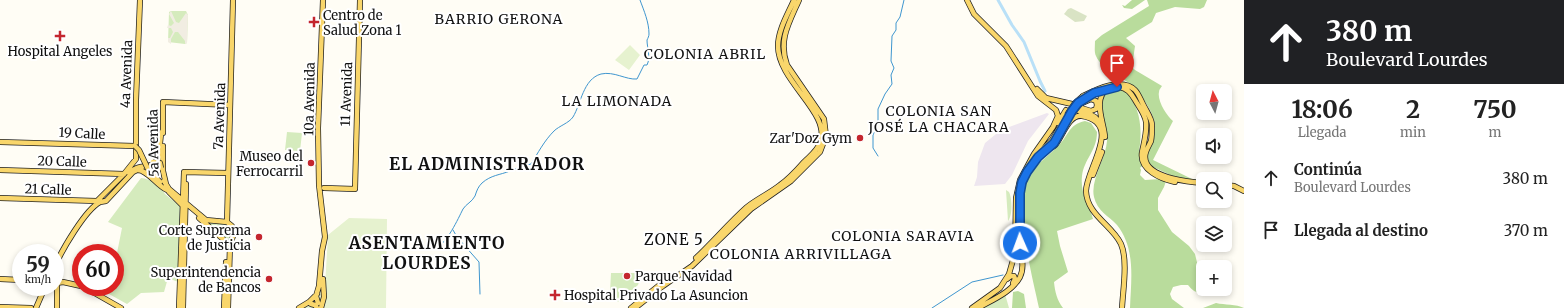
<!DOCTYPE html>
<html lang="es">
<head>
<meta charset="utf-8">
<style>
  :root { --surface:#fff; --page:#f2f2f2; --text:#222; --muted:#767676 }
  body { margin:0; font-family:Merriweather,serif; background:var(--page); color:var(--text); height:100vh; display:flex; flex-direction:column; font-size:15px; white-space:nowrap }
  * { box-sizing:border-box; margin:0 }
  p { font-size:13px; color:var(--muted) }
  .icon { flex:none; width:22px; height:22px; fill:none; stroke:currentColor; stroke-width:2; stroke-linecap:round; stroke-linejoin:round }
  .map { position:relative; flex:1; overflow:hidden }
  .sheet { display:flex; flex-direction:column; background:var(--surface); width:320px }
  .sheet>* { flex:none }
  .guide { background:#202124; color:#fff; overflow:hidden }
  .needle { width:26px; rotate:354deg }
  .controls { position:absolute; left:1196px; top:84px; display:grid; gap:8px }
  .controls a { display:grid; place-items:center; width:36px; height:36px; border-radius:6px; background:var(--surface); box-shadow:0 2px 6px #0003; font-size:20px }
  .speed { position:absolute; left:12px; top:244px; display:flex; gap:8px; font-size:20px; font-weight:700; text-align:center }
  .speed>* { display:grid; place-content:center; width:52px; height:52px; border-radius:50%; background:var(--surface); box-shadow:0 2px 6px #0003; line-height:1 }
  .speed small { font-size:10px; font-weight:400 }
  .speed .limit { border:6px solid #d22; background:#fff; color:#111 }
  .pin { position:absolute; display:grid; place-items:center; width:34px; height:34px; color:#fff; margin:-41px -17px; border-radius:50% 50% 50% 0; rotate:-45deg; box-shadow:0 0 4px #0007 }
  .pin .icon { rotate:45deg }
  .me { position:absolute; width:44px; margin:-22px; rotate:358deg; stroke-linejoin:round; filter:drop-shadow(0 0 3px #0008) }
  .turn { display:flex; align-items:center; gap:14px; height:84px; padding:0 16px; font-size:18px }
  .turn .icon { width:52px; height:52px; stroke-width:2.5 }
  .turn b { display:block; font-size:28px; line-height:34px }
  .eta { display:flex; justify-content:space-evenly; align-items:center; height:68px; text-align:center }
  .eta b { font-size:24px; font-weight:700; line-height:28px }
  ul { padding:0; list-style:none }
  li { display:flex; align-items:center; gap:12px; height:52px; padding:0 16px }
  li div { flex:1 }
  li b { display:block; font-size:15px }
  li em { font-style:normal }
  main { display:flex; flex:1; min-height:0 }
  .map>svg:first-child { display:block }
</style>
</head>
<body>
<main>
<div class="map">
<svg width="1244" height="308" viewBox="0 0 1244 308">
  <rect width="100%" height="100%" fill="#fffdf5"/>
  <path fill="#eee6ef" d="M1047 113 1049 114 1028 141 1012 175 1005 184 974 186 977 177 978 162 985 143 1001 130Z"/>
  <path fill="#d5ebbd" d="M171 11H186L188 15 187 43 185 44 168 42 169 12Z
    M287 132 302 133 300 151 285 150Z
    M141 178C151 179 160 185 165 194L180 206 178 282 168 278 164 292 141 293 127 304 109 294 110 287H115V263L122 228 108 222Z
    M1006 190 1009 192C1012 198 1013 215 1008 221Z
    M208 223H225L231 225 232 231 227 242 223 237Z
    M611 273H648L640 279 638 285 618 302 610 293Z
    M1005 294 1009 308H981Z"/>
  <path fill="#b9dc9c" d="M1132 0H1145L1132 9 1124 8 1122 5 1125 6Z
    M1147 0H1207L1204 7 1200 9 1175 7 1156 13 1152 22 1126 38 1135 46 1132 67 1135 70 1162 86C1161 88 1159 89 1159 92 1157 101 1167 116 1173 121L1153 160 1192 179 1203 180V182L1183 181 1149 165C1143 153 1156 138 1155 124 1153 113 1146 103 1140 94 1130 79 1101 70 1096 56 1094 52 1095 46 1095 41L1102 35 1149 6Z
    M1116 89H1123C1139 104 1142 123 1140 144 1139 152 1138 159 1142 166L1140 168 1141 170 1140 175 1145 180 1161 179 1166 181 1164 187 1158 198V210L1172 232 1189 246 1195 254 1200 275 1203 280V289H1211L1210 291C1200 295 1194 293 1188 285H1181L1173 287 1170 294 1172 299 1184 308H1130C1131 280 1136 249 1117 225 1109 216 1097 211 1094 197 1090 180 1106 158 1107 141 1108 126 1096 107 1105 93L1115 92Z
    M1085 121 1091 123 1097 132C1097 151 1084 159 1082 176 1080 195 1089 203 1093 219L1057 231 1060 246 1068 272 1054 282C1055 292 1057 300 1063 308H1039C1032 275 1012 202 1031 173 1038 162 1050 155 1059 145 1069 135 1068 125 1085 121Z
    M1018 291 1024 294 1026 308H1012L1013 292Z
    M1216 303C1225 305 1236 304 1244 308H1203Z"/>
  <path fill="#d9e3c4" d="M1071 8 1087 16 1084 21 1075 22 1064 14 1068 9Z"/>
  <path fill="#e6f2cf" d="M630 45 640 55 629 70 615 60Z
    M349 218 387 219 386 308H303L310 305 311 300 319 292 327 293 325 287 328 235Z"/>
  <path fill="#f1ede2" d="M171 11 176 22 179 23 186 13 188 15 187 43 185 44V41L178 32H175L171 39V44L168 42V38H170L173 32 171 28H167L168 25 171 26 174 23 169 14Z"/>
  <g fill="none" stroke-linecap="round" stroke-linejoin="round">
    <path stroke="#3f96cf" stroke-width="1" d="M878 156 873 148V135L878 124V109L885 94 892 84 891 75 894 68 891 61 892 36 896 30V23L900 17 904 0
      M453 230 457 237 479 262 480 294
      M407 241 411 240 415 242 418 247C424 248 432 249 437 247 447 243 458 219 463 209 466 204 472 202 475 196 477 190 478 187 482 183 491 175 500 175 510 171 517 168 523 166 531 164 538 153 544 141 554 131 559 126 569 123 573 117 581 104 583 79 601 74 614 71 626 80 637 79L644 65H647C651 57 647 48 647 40 648 38 649 36 649 34 649 22 644 11 640 0
      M932 308 972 282 1003 275"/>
    <path stroke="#b9e0f7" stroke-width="3" d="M998 0 1012 25 1024 42 1040 81 1045 91"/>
    <defs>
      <path id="major" d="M967 0 974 14 1006 46 1038 96 1056 110 1058 116 1053 127 1034 154 1020 180 1016 198 1015 253 1009 274 1000 288 972 308
        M1119 87C1127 88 1131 93 1135 100 1139 107 1145 114 1146 122 1147 133 1144 142 1142 152 1139 170 1161 179 1175 182
        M1037 89 1046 98 1072 104
        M1083 96C1097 89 1122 77 1135 90 1139 94 1141 101 1144 106 1147 112 1152 119 1152 125 1152 130 1152 136 1151 141 1148 148 1142 155 1147 164 1155 178 1188 182 1203 183
        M1078 107 1091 111 1096 109 1097 105 1096 101 1091 99 1080 104
        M1077 110 1087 115
        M1086 112 1095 117 1101 123
        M1058 123 1066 110
        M163 133V102L230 105
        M1105 137C1104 122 1092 99 1108 88
        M0 142 135 146
        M163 146V171L166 184
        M1043 149 1052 140 1067 115
        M1046 150C1050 148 1054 147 1056 144 1063 135 1069 114 1082 116 1124 123 1086 169 1086 191 1087 215 1112 225 1121 244 1128 260 1123 290 1122 308
        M148 169 160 182
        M0 170 124 174
        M129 173C139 163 148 169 158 162L161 134 163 130
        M1093 175 1102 152
        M164 181 169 189 206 220 227 222
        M1225 185 1234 186 1244 191
        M324 188 355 189 360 0
        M169 192 183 206
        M0 198 97 201 124 174 136 159V100L140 0
        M100 202 106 201 133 172 137 170C147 169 157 186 167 190
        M199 218 223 239 227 248
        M227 222 233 0
        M227 222 232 226 234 233 230 245 228 308
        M696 258C713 242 729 223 747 207 757 199 770 193 780 185 789 179 797 170 804 162 810 156 817 151 820 143 832 113 778 82 778 46 778 30 788 14 794 0
        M55 266C62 250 85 210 100 202
        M0 279 21 280
        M1007 279 1011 276H1014L1015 279 1013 283
        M55 282 57 283 63 282 81 286
        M84 287 121 308
        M318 303 316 296 319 286 322 251 325 237 319 185 318 128 323 0
        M311 304 315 305 317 308
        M0 307 31 308
        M36 308 45 287
        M57 308V283
        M179 308 184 172 228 173
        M183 308 186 184
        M224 308 226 262
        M299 308 309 302 317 294
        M321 308 324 297 323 279
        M631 308 667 279
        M635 308 663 286 692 266 751 209 791 181 820 152 826 136 824 119 787 65C778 40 789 23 799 0
        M978 308C992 300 1012 292 1020 277 1025 267 1021 255 1020 244 1017 208 1016 173 1048 149"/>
    </defs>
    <use href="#major" stroke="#222" stroke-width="6"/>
    <use href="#major" stroke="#f9d66b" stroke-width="4.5"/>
    <defs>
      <path id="major-bridge" d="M1067 115 1075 103 1083 96
        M1069 117 1080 104
        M135 146 139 150 148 169
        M153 162 160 163 161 168"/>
    </defs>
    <use href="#major-bridge" stroke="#222" stroke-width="6" stroke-linecap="butt"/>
    <use href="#major-bridge" stroke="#f9d66b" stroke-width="4.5"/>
  </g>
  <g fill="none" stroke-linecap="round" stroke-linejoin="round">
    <defs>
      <path id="route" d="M1020 243V193L1022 182 1027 172 1038 157 1054 143 1072 111 1078 103 1094 93 1117 87"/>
    </defs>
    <use href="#route" stroke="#114b97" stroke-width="10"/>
    <use href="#route" stroke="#1a73e8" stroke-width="7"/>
  </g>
  <g fill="#c4262e" stroke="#fff" stroke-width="1.5">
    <path d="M312 16h4v4h4v4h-4v4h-4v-4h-4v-4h4z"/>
    <path d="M58 30h4v4h4v4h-4v4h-4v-4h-4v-4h4z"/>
    <circle cx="860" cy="138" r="4"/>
    <circle cx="311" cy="163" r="4"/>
    <circle cx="259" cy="237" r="4"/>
    <circle cx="627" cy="276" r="4"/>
    <circle cx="269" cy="279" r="4"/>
    <path d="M553 289h4v4h4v4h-4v4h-4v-4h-4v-4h4z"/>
  </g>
  <g text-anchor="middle" stroke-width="4" stroke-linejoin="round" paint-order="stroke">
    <g font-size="13" fill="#111" stroke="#fff" text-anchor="end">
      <text x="323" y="20" text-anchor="start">Centro de<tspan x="323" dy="15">Salud Zona 1</tspan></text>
      <text x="60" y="56" text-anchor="middle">Hospital Angeles</text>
      <text x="852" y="143">Zar'Doz Gym</text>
      <text x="303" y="161">Museo del<tspan x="303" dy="15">Ferrocarril</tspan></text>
      <text x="251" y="235">Corte Suprema<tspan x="251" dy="15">de Justicia</tspan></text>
      <text x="261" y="277">Superintendencia<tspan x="261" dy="15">de Bancos</tspan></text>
      <text x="635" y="281" text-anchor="start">Parque Navidad</text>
      <text x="564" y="300" text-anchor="start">Hospital Privado La Asuncion</text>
    </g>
    <g font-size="13" fill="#111" stroke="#fff">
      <text transform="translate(126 74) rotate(-88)" y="5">4a Avenida</text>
      <text transform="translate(346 94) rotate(-88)" y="5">11 Avenida</text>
      <text transform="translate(309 99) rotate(-89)" y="5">10a Avenida</text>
      <text transform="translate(219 116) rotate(-88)" y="5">7a Avenida</text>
      <text transform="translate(82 133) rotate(3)" y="5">19 Calle</text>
      <text transform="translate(153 143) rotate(-91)" y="5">5a Avenida</text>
      <text transform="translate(62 161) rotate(2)" y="5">20 Calle</text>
      <text transform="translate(48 189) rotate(2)" y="5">21 Calle</text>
    </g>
    <g font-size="14" letter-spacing="1" fill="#111" stroke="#fff">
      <text x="499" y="24">BARRIO GERONA</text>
      <text x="705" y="59">COLONIA ABRIL</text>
      <text x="617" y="106">LA LIMONADA</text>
      <text x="939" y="116">COLONIA SAN<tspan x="939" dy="16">JOSÉ LA CHACARA</tspan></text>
      <text x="903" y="241">COLONIA SARAVIA</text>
      <text x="801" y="259">COLONIA ARRIVILLAGA</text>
    </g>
    <g font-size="15" letter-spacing="1" fill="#111" stroke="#fff">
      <text x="674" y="245">ZONE 5</text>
    </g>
    <g font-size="17" font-weight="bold" letter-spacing="1" fill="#111" stroke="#fff">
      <text x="487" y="170">EL ADMINISTRADOR</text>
      <text x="427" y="249">ASENTAMIENTO<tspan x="427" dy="20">LOURDES</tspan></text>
    </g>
  </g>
</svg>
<div class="controls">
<a><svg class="needle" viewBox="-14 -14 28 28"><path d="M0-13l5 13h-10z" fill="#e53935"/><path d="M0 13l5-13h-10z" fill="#767676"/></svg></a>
<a><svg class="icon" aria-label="sound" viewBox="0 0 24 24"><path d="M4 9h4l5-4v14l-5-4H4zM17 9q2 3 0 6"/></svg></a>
<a><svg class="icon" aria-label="search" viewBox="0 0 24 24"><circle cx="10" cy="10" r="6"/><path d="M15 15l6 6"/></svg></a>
<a><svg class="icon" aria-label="layers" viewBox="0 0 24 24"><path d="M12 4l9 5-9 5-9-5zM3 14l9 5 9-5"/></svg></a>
<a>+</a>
</div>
<div class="speed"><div>59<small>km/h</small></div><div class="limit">60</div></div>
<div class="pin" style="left:1117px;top:87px;background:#d93025"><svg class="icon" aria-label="arrive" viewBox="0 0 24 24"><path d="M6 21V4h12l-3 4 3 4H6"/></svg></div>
<svg class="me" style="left:1020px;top:243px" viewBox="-20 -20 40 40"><circle r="17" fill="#1a73e8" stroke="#fff" stroke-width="3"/><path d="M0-11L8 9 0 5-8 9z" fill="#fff"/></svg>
</div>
<section class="sheet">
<div class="guide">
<div class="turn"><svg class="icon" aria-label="ahead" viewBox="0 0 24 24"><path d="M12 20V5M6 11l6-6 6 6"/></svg><div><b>380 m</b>Boulevard Lourdes</div></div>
</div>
<div class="eta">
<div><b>18:06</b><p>Llegada</p></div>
<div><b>2</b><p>min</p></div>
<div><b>750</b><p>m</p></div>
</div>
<ul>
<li><svg class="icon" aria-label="ahead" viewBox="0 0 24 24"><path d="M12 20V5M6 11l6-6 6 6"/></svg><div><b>Continúa</b><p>Boulevard Lourdes</p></div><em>380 m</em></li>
<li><svg class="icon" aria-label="arrive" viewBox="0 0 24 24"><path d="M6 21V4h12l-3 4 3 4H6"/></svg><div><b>Llegada al destino</b></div><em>370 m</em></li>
</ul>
</section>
</main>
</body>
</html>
